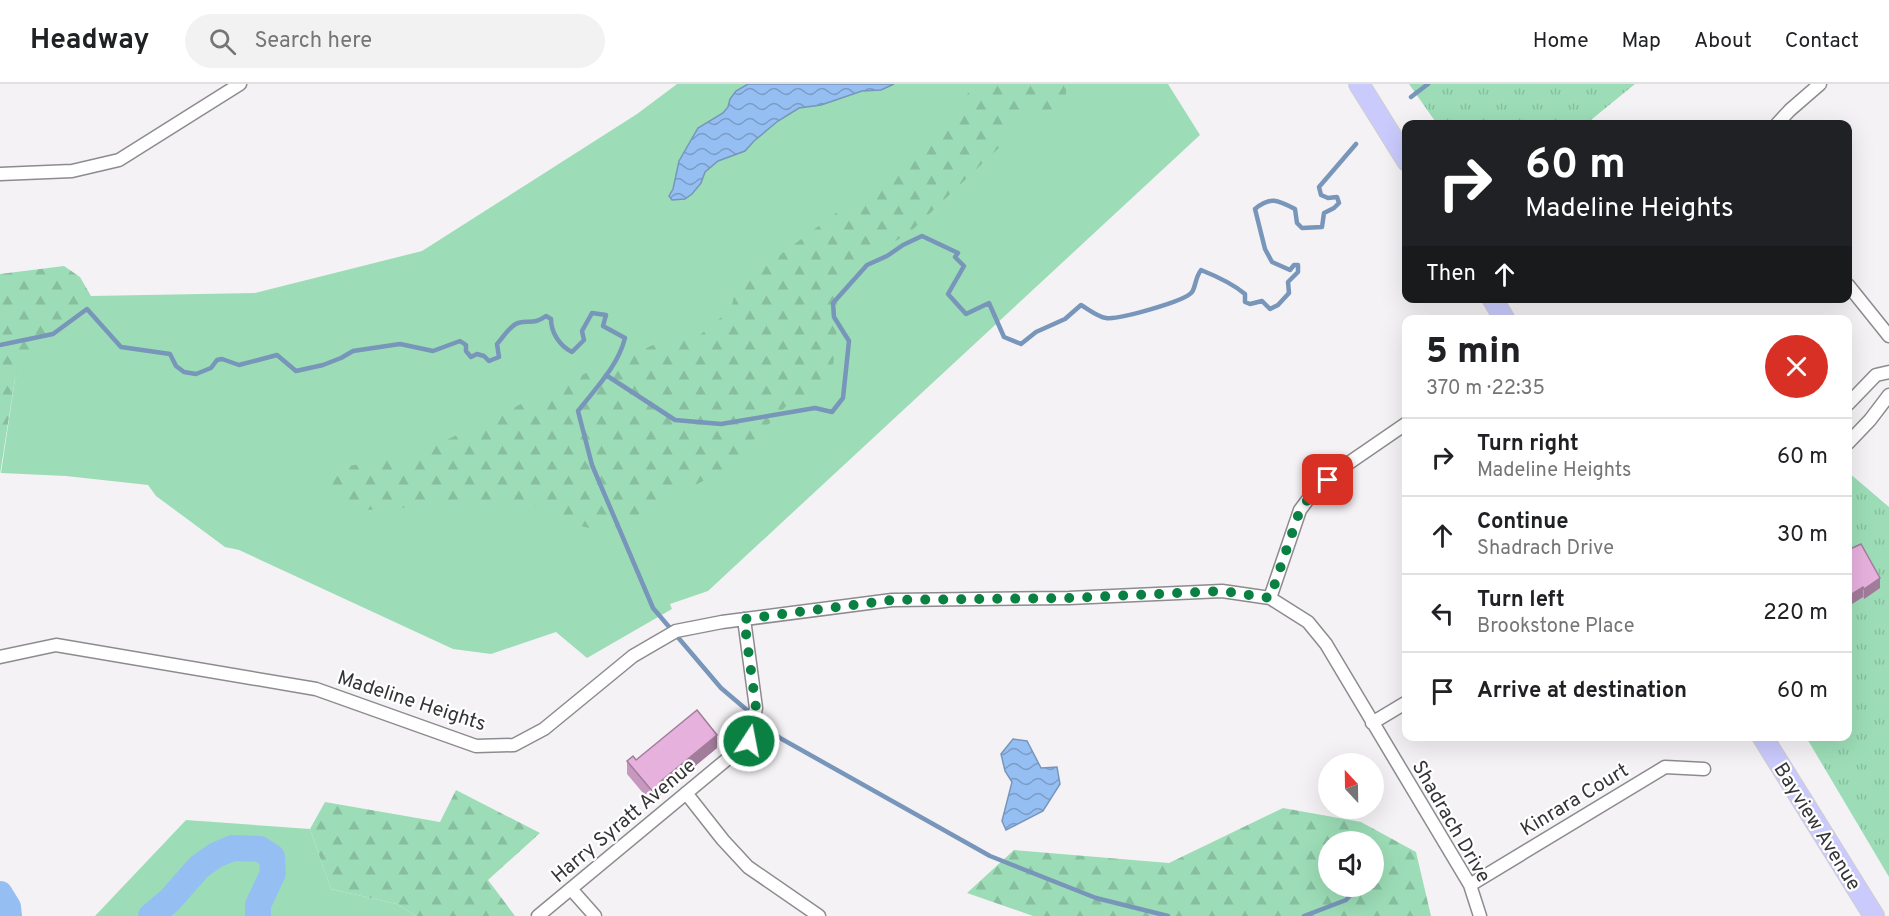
<!DOCTYPE html>
<html lang="en">
<head>
<meta charset="utf-8">
<style>
  :root { --surface:#fff; --page:#f2f2f2; --text:#202124; --muted:#757577; --line:#e0e0e0 }
  body { margin:0; font-family:Overpass,sans-serif; background:var(--page); color:var(--text); height:100vh; display:flex; flex-direction:column; font-size:22px; white-space:nowrap }
  * { box-sizing:border-box; margin:0 }
  p { font-size:20px; color:var(--muted) }
  .icon { flex:none; width:33px; height:33px; fill:none; stroke:currentColor; stroke-width:2; stroke-linecap:round; stroke-linejoin:round }
  .map { position:relative; flex:1; overflow:hidden }
  .side { position:absolute; left:1402px; top:231px; width:450px; height:426px; display:flex; flex-direction:column; background:var(--surface); border-radius:12px; box-shadow:0 6px 24px #0002 }
  .side>* { flex:none }
  .guide { position:absolute; left:1402px; top:36px; width:450px; height:183px; border-radius:12px; box-shadow:0 6px 24px #0002; background:#202124; color:#fff; overflow:hidden }
  .needle { width:39px; rotate:338deg }
  .fabs { position:absolute; left:1318px; top:669px; display:grid; gap:12px }
  .fabs a { display:grid; place-items:center; width:66px; height:66px; border-radius:50%; background:var(--surface); box-shadow:0 6px 24px #0002; font-size:30px }
  .pin { position:absolute; display:grid; place-items:center; width:51px; height:51px; color:#fff; margin:-26px; border-radius:12px; box-shadow:0 3px 9px #0006 }
  .me { position:absolute; width:66px; margin:-33px; rotate:11deg; stroke-linejoin:round; filter:drop-shadow(0 0 4px #0008) }
  .turn { display:flex; align-items:center; gap:21px; height:126px; padding:0 24px; font-size:27px }
  .turn .icon { width:78px; height:78px; stroke-width:2.5 }
  .turn b { display:block; font-size:42px; line-height:51px }
  .then { display:flex; align-items:center; height:57px; padding:0 24px; background:#0003; gap:12px; font-size:22px }
  .round { display:grid; place-items:center; flex:none; width:63px; height:63px; border-radius:32px; background:var(--page) }
  .overview { display:flex; align-items:center; justify-content:space-between; height:102px; padding:0 24px }
  h1 { font-size:36px; font-weight:800; line-height:45px }
  ul { padding:0; list-style:none }
  li { display:flex; align-items:center; gap:18px; height:78px; padding:0 24px; border-top:2px solid var(--line) }
  li div { flex:1 }
  li b { display:block; font-size:22px }
  li em { font-style:normal }
  header { display:flex; align-items:center; gap:36px; box-sizing:border-box; height:84px; padding:0 30px; background:var(--surface); border-bottom:2px solid var(--line) }
  header strong { font-size:28px }
  nav { display:flex; gap:33px; margin-inline-start:auto; font-size:21px }
  .search { width:420px; height:54px; background:var(--page); display:flex; align-items:center; gap:15px; box-sizing:border-box; padding:0 21px; border-radius:33px; color:var(--muted); font-size:22px }
  .map>svg:first-child { display:block }
</style>
</head>
<body>
<header>
<strong>Headway</strong>
<div class="search"><svg class="icon" aria-label="search" viewBox="0 0 24 24"><circle cx="10" cy="10" r="6"/><path d="M15 15l6 6"/></svg>Search here</div>
<nav><a>Home</a><a>Map</a><a>About</a><a>Contact</a></nav>
</header>
<div class="map">
<svg width="1889" height="832" viewBox="0 0 1889 832">
  <defs>
    <pattern id="forest-firs" width="22" height="20" patternUnits="userSpaceOnUse" patternTransform="scale(1.5)"><rect width="22" height="20" fill="#9cddb7"/><path d="M5 1l3.5 6h-7zM16 11l3.5 6h-7z" fill="#87be9e"/></pattern>
    <pattern id="park-tufts" width="24" height="20" patternUnits="userSpaceOnUse" patternTransform="scale(1.5)"><rect width="24" height="20" fill="#9cddb7"/><path d="M3 7l-1-3M5 7V3M7 7l1-3M15 17l-1-3M17 17v-4M19 17l1-3" fill="none" stroke="#87be9e"/></pattern>
    <pattern id="water-waves" width="16" height="10" patternUnits="userSpaceOnUse" patternTransform="scale(1.5)"><rect width="16" height="10" fill="#95bff3"/><path d="M0 5q4-4 8 0t8 0" fill="none" stroke="#7a9cc6"/></pattern>
  </defs>
  <rect width="100%" height="100%" fill="#f5f2f6"/>
  <path fill="#9cddb7" d="M677 0H1168L1200 51 708 507 670 520 672 525 587 574 556 548 491 570 453 565 239 466 225 463 156 412 148 401 66 392 1 389 15 295 91 212 255 209 422 167 637 30Z
    M186 736 310 745 331 805 397 820 416 832H95Z"/>
  <path fill="url(#forest-firs)" fill-rule="evenodd" d="M975 0H1067L1064 24 1028 29 1003 60 909 149 843 188 831 301 791 317 726 385 605 448 569 439 545 422 522 423 478 419 349 427 318 387 415 371 579 292 665 256 688 255 700 251 731 225 736 204 932 57Z
    M64 182 80 193 91 212 69 246 15 295 0 390V190Z
    M456 706 540 749 488 796 515 832H416L397 820 331 805 310 745 325 718 440 738Z
    M1283 724 1361 738 1416 768 1431 832H1033L967 809 1014 766 1169 779ZM1329 758H1374V802H1329Z"/>
  <path fill="url(#park-tufts)" d="M1409 0H1635L1586 40H1437Z
    M1848 388 1889 423V793L1806 653 1848 652Z"/>
  <path fill="url(#water-waves)" stroke="#7895ba" stroke-width="1.5" d="M748 0H894L881 6 862 7 821 21 799 24 778 37 754 57 745 67 718 77 705 88 701 99 692 110 685 115 672 116 669 112 673 105 679 77 698 44 723 29 728 23 730 15 736 7Z
    M1013 655 1027 657 1041 684 1057 683 1060 700 1043 727 1006 746 1002 737 1012 698 1005 687 1001 670Z"/>
  <g fill="none" stroke-linecap="round" stroke-linejoin="round">
    <path stroke="#7895ba" stroke-width="4.5" d="M1411 13 1428 0
      M0 261 53 250 87 225 121 263 170 270 176 282 184 288 196 290 211 284 217 276 222 275 239 281 277 271 296 287 323 281 341 274 353 267 400 260 433 267 460 257 466 261V267L471 273 477 270 484 272 489 277 499 273 497 260C503 254 509 242 518 239 529 236 534 241 546 232L551 235C551 249 560 262 572 268L584 256 582 247 592 229 606 231 603 242 625 254C618 282 596 304 578 327L592 381 653 524 721 604 780 654 990 772 1096 814 1168 832
      M606 291 675 336 721 340 815 324 832 328 843 314 849 257 834 233 833 219 867 181 887 172 903 161 922 152 958 169 955 173 964 182 948 210 966 230 989 219 1004 253 1021 260 1036 248 1065 235 1081 221C1088 225 1098 233 1106 234 1118 236 1186 217 1192 208 1196 202 1195 194 1201 186 1216 192 1232 199 1245 210V218L1250 220 1262 217 1270 225 1278 221 1289 209 1288 198 1298 188V181H1294L1290 186 1272 178 1265 165 1255 125C1270 112 1278 116 1295 125L1297 139 1302 144 1322 143 1324 129 1334 124 1339 119 1337 113 1328 114 1321 111 1319 103 1356 60
      M1304 832 1346 816 1359 802"/>
    <path stroke="#95bff3" stroke-width="26" d="M0 810 8 823 9 832
      M151 832 170 816 199 783 216 771 233 764 260 765 272 773 273 789 258 821V832"/>
    <defs>
      <path id="street" d="M1777 40 1790 26 1820 0
        M0 90 72 87 119 76 240 0
        M1848 201 1889 252
        M1848 320 1876 291 1889 288
        M1848 359 1870 336 1889 311
        M1270 514 1300 426 1315 406 1340 385 1407 339
        M0 573 56 561 316 605 476 662 514 661 544 645 633 572 676 547 722 538 892 516 1069 514 1222 507 1270 514 1308 538 1326 560 1470 801 1480 832
        M1372 639 1407 618
        M686 709 723 756 748 783 819 832
        M1470 801 1665 683 1704 685
        M571 805 595 832
        M538 832 749 657 756 624 744 535"/>
      <path id="primary" d="M1359 0 1407 77
        M1492 214 1505 236
        M1762 652 1874 832"/>
    </defs>
    <use href="#street" stroke="#8d8b8f" stroke-width="15"/>
    <use href="#primary" stroke="#cfcecf" stroke-width="22"/>
    <use href="#street" stroke="#fff" stroke-width="12"/>
    <use href="#primary" stroke="#cacafd" stroke-width="20"/>
  </g>
  <path fill="#c798bf" d="M1848 466 1880 504 1864 515 1863 513 1852 520 1848 513Z
    M717 664 661 710V714L653 721 627 690V677Z"/>
  <path fill="#a27c9b" d="M1880 494V504L1864 515V505Z
    M1863 503V513L1852 520V510Z
    M717 651V664L661 710V714L653 721V708L660 698Z"/>
  <path fill="#e7b1de" stroke="#a27c9b" stroke-width="1.5" d="M1861 460 1880 494 1864 505 1863 503 1852 510 1848 503V466Z
    M697 626 717 651 660 698 661 701 653 708 627 677 633 672 636 676Z"/>
  <g fill="none" stroke-linecap="round" stroke-linejoin="round">
    <path stroke="#0b8043" stroke-width="10" stroke-dasharray="0 18" d="M749 657 756 624 744 535 892 516 1069 514 1222 507 1270 514 1300 426 1315 406 1328 396"/>
  </g>
  <g text-anchor="middle" stroke-width="4.5" stroke-linejoin="round" paint-order="stroke">
    <g font-size="20" fill="#353436" stroke="#fff">
      <text transform="translate(412 616) rotate(18)" y="7">Madeline Heights</text>
      <text transform="translate(1574 715) rotate(-31)" y="7">Kinrara Court</text>
      <text transform="translate(623 736) rotate(-40)" y="7">Harry Syratt Avenue</text>
      <text transform="translate(1452 737) rotate(60)" y="7">Shadrach Drive</text>
      <text transform="translate(1818 742) rotate(58)" y="7">Bayview Avenue</text>
    </g>
  </g>
</svg>
<div class="fabs">
<a><svg class="needle" viewBox="-14 -14 28 28"><path d="M0-13l5 13h-10z" fill="#e53935"/><path d="M0 13l5-13h-10z" fill="#757577"/></svg></a>
<a><svg class="icon" aria-label="sound" viewBox="0 0 24 24"><path d="M4 9h4l5-4v14l-5-4H4zM17 9q2 3 0 6"/></svg></a>
</div>
<div class="pin" style="left:1328px;top:396px;background:#d93025"><svg class="icon" aria-label="arrive" viewBox="0 0 24 24"><path d="M6 21V4h12l-3 4 3 4H6"/></svg></div>
<svg class="me" style="left:749px;top:657px" viewBox="-20 -20 40 40"><circle r="17" fill="#0b8043" stroke="#fff" stroke-width="3"/><path d="M0-11L8 9 0 5-8 9z" fill="#fff"/></svg>
<div class="guide">
<div class="turn"><svg class="icon" aria-label="right" viewBox="0 0 24 24"><path d="M7 20v-9h11M14 6l5 5-5 5"/></svg><div><b>60 m</b>Madeline Heights</div></div>
<div class="then">Then<svg class="icon" aria-label="ahead" viewBox="0 0 24 24"><path d="M12 20V5M6 11l6-6 6 6"/></svg></div>
</div>
<section class="side">
<div class="overview"><div><h1>5 min</h1><p>370 m · 22:35</p></div><a class="round" style="background:#d93025;color:#fff"><svg class="icon" aria-label="close" viewBox="0 0 24 24"><path d="M6 6l12 12M18 6L6 18"/></svg></a></div>
<ul>
<li><svg class="icon" aria-label="right" viewBox="0 0 24 24"><path d="M7 20v-9h11M14 6l5 5-5 5"/></svg><div><b>Turn right</b><p>Madeline Heights</p></div><em>60 m</em></li>
<li><svg class="icon" aria-label="ahead" viewBox="0 0 24 24"><path d="M12 20V5M6 11l6-6 6 6"/></svg><div><b>Continue</b><p>Shadrach Drive</p></div><em>30 m</em></li>
<li><svg class="icon" aria-label="left" viewBox="0 0 24 24"><path d="M17 20v-9H6M10 6l-5 5 5 5"/></svg><div><b>Turn left</b><p>Brookstone Place</p></div><em>220 m</em></li>
<li><svg class="icon" aria-label="arrive" viewBox="0 0 24 24"><path d="M6 21V4h12l-3 4 3 4H6"/></svg><div><b>Arrive at destination</b></div><em>60 m</em></li>
</ul>
</section>
</div>
</body>
</html>
